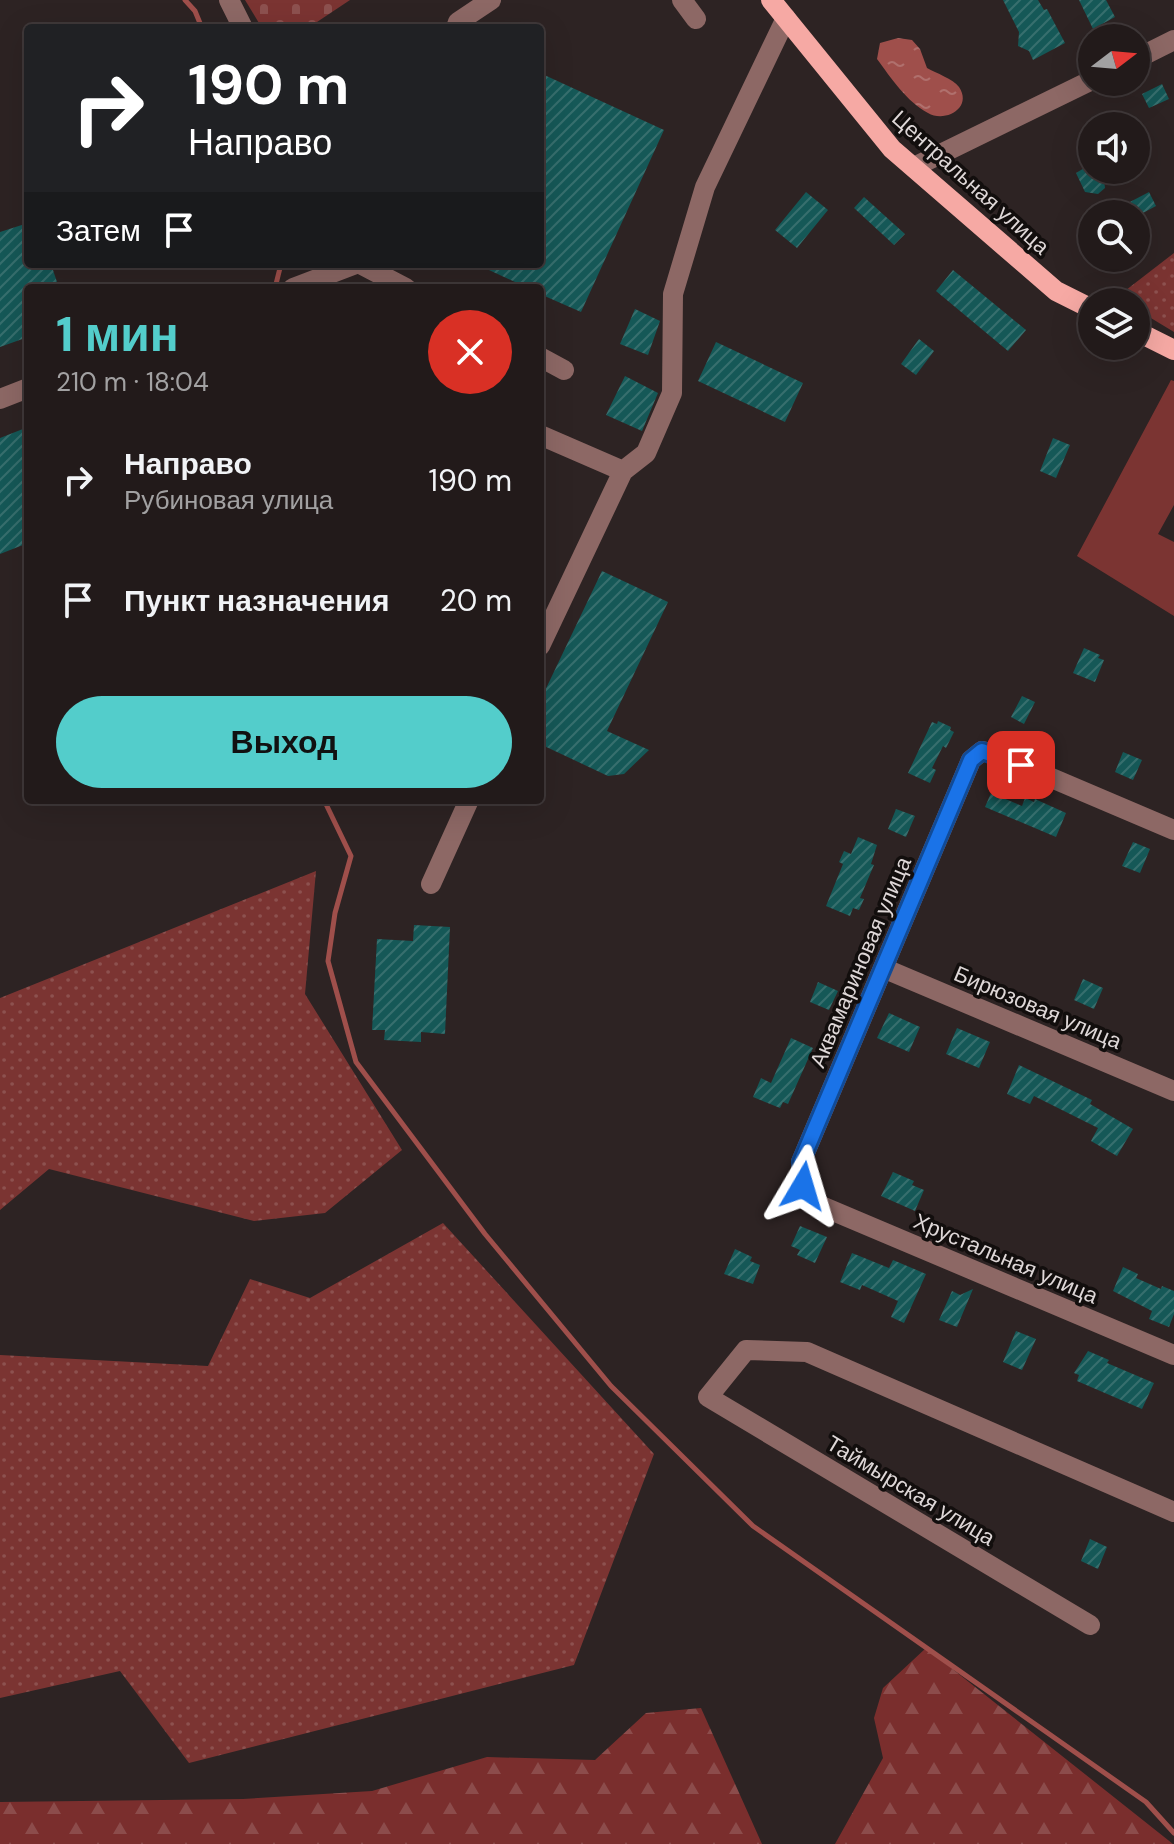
<!DOCTYPE html>
<html lang="ru">
<head>
<meta charset="utf-8">
<style>
  :root { --surface:#221a1a; --page:#2a2323; --text:#f1f3f6; --muted:#a2a1a2; --line:#3f3839; --accent:#53cdcb }
  body { margin:0; font-family:"DM Sans",sans-serif; background:var(--page); color:var(--text); height:100vh; display:flex; flex-direction:column; font-size:30px; white-space:nowrap }
  * { box-sizing:border-box; margin:0 }
  p { font-size:26px; color:var(--muted) }
  .icon { flex:none; width:44px; height:44px; fill:none; stroke:currentColor; stroke-width:2; stroke-linecap:round; stroke-linejoin:round }
  .map { position:relative; flex:1; overflow:hidden }
  .panel { position:absolute; left:24px; top:284px; width:520px; height:520px; display:flex; flex-direction:column; background:var(--surface); border-radius:8px; box-shadow:0 8px 32px #0002,0 0 0 2px var(--line) }
  .panel>* { flex:none }
  .banner { position:absolute; left:24px; top:24px; width:520px; height:244px; border-radius:8px; box-shadow:0 8px 32px #0002,0 0 0 2px var(--line); background:#202124; color:#fff; overflow:hidden }
  .needle { width:52px; rotate:74deg }
  .tools { position:absolute; left:1078px; top:24px; display:grid; gap:16px }
  .tools a { display:grid; place-items:center; width:72px; height:72px; border-radius:50%; background:var(--surface); box-shadow:0 8px 32px #0002,0 0 0 2px var(--line); font-size:40px }
  .pin { position:absolute; display:grid; place-items:center; width:68px; height:68px; color:#fff; margin:-34px; border-radius:16px; box-shadow:0 4px 12px #0006 }
  .me { position:absolute; width:88px; margin:-44px; rotate:7deg; stroke-linejoin:round; filter:drop-shadow(0 0 6px #0008) }
  .turn { display:flex; align-items:center; gap:28px; height:168px; padding:0 32px; font-size:36px }
  .turn .icon { width:104px; height:104px; stroke-width:2.5 }
  .turn b { display:block; font-size:56px; line-height:68px }
  .then { display:flex; align-items:center; height:76px; padding:0 32px; background:#0003; gap:16px; font-size:30px }
  .round { display:grid; place-items:center; flex:none; width:84px; height:84px; border-radius:42px; background:var(--page) }
  .overview { display:flex; align-items:center; justify-content:space-between; height:136px; padding:0 32px }
  h1 { font-size:48px; font-weight:700; line-height:60px; color:var(--accent) }
  .action { display:flex; gap:16px; margin-top:auto; padding:16px 32px }
  .action a { flex:1; height:92px; border-radius:48px; background:var(--accent); color:#111; font-size:32px; font-weight:700; line-height:92px; text-align:center }
  ul { padding:0; list-style:none }
  li { display:flex; align-items:center; gap:24px; height:120px; padding:0 32px }
  li div { flex:1 }
  li b { display:block; font-size:30px }
  li em { font-style:normal }
  .map>svg:first-child { display:block }
</style>
</head>
<body>
<div class="map">
<svg width="1174" height="1844" viewBox="0 0 1174 1844">
  <defs>
    <pattern id="grass-dots" width="8" height="8" patternUnits="userSpaceOnUse" patternTransform="scale(2)"><rect width="8" height="8" fill="#7b3432"/><path d="M2 2h.1M6 6h.1" fill="none" stroke="#8d514f" stroke-width="1.8" stroke-linecap="round"/></pattern>
    <pattern id="forest-firs" width="22" height="20" patternUnits="userSpaceOnUse" patternTransform="scale(2)"><rect width="22" height="20" fill="#7a2e2d"/><path d="M5 1l3.5 6h-7zM16 11l3.5 6h-7z" fill="#8c4c4b"/></pattern>
    <pattern id="cemetery-stones" width="16" height="16" patternUnits="userSpaceOnUse" patternTransform="scale(2)"><rect width="16" height="16" fill="#7b3432"/><path d="M2 7V4a2 2 0 0 1 4 0v3zM10 15v-3a2 2 0 0 1 4 0v3z" fill="#8d514f"/></pattern>
    <pattern id="water-ripples" width="26" height="14" patternUnits="userSpaceOnUse" patternTransform="scale(2)"><rect width="26" height="14" fill="#9f4f4b"/><path d="M2 4q2-2 4 0t4 0M15 11q2-2 4 0t4 0" fill="none" stroke="#b0706d"/></pattern>
    <pattern id="building-hatch" width="6" height="6" patternUnits="userSpaceOnUse" patternTransform="scale(2)"><rect width="6" height="6" fill="#155857"/><path d="M-1 1l2-2M0 6l6-6M5 7l2-2" fill="none" stroke="#376f6e"/></pattern>
  </defs>
  <rect width="100%" height="100%" fill="#2d2323"/>
  <path fill="url(#grass-dots)" d="M1174 253V332L1136 309V302H1125L1117 297Z
    M316 871 305 994 402 1150 325 1213 254 1221 49 1169 0 1210V998Z
    M443 1223 654 1454 574 1665 189 1763 120 1671 0 1698V1355L208 1366 250 1279 310 1298Z"/>
  <path fill="url(#forest-firs)" d="M926 1648 1173 1844H835L883 1758 874 1718 883 1688Z
    M701 1708 762 1844H0V1802L243 1799 372 1791 487 1757 595 1760 646 1713Z"/>
  <path fill="url(#cemetery-stones)" d="M245 0H350L308 28H262Z"/>
  <path fill="#7b3432" d="M1171 380 1174 381V505L1158 534 1174 542V616L1077 556Z"/>
  <path fill="url(#water-ripples)" d="M898 38 912 40 920 49 927 68C936 73 953 79 959 87 973 108 945 123 928 113 907 102 891 78 877 59L880 43Z"/>
  <g fill="none" stroke-linecap="round" stroke-linejoin="round">
    <path stroke="#9f4f4b" stroke-width="5" d="M185 0 195 11 202 28
      M275 288 281 264
      M324 800 351 856 335 913 328 961 356 1062 485 1234 611 1386 753 1526 1146 1802 1174 1833"/>
  </g>
  <path fill="url(#building-hatch)" d="M1003 0H1038L1044 10 1047 9 1065 43 1033 60 1029 51 1018 46 1019 32Z
    M1079 0H1106L1115 17 1093 29Z
    M540 73 664 130 581 312 540 294V288H528L476 264H540Z
    M1162 84 1169 99 1149 108 1142 94Z
    M1086 167 1092 178 1100 174 1104 179 1105 188 1098 194 1085 192 1076 173Z
    M806 192 828 210 797 248 775 230Z
    M1149 192 1156 206 1141 214H1107Z
    M864 197 905 234 894 245 854 208Z
    M28 223V264H51L59 288H28V337L0 347V232Z
    M953 270 1026 330 1008 351 936 291Z
    M635 309 660 321 648 355 620 344Z
    M919 339 934 351 916 375 901 364Z
    M716 342 803 383 785 422 698 381Z
    M625 376 658 393 642 431 606 415Z
    M28 427V543L0 554V438Z
    M1053 438 1070 445 1056 478 1040 471Z
    M602 571 668 602 607 731 649 750 624 774 608 776 540 744V701Z
    M1084 648 1100 655 1098 658 1104 660 1095 682 1073 673Z
    M1022 696 1035 702 1024 724 1011 717Z
    M938 721 951 727 950 730 954 732 946 748 943 746 932 768 936 770 930 783 908 773 932 722 937 724Z
    M1123 752 1142 760 1133 780 1115 772Z
    M991 793 1022 806 1025 798 1034 802 1035 799 1066 813 1056 837 985 807Z
    M896 809 915 816 906 837 888 829Z
    M858 837 877 845 871 864 874 865 860 898 864 899 859 910 853 908 850 916 826 906 843 864 839 862 844 851 851 854Z
    M1133 842 1150 849 1140 873 1122 866Z
    M414 925 450 927 445 1034 421 1032V1042L384 1040 385 1030H372L377 939 413 941Z
    M1083 979 1103 988 1094 1009 1074 1000Z
    M818 982 838 991 829 1010 810 1002Z
    M889 1013 920 1027 909 1052 877 1038Z
    M957 1028 990 1042 979 1068 946 1054Z
    M791 1038 813 1048 788 1104 783 1102 780 1108 753 1097 761 1078 771 1083Z
    M1019 1065 1092 1100 1090 1104 1133 1129 1117 1156 1091 1141 1098 1128 1034 1096 1030 1104 1007 1094Z
    M893 1172 914 1181 912 1185 924 1190 915 1211 881 1196Z
    M800 1226 827 1237 815 1263 797 1255 800 1250 791 1246Z
    M735 1249 752 1257 750 1261 760 1265 753 1284 724 1274Z
    M852 1253 889 1268 893 1260 926 1274 904 1323 891 1317 898 1301 862 1285 860 1290 840 1282Z
    M1123 1267 1138 1274 1136 1278 1161 1289 1162 1286 1174 1291V1314L1169 1327 1149 1319 1152 1311 1113 1291Z
    M973 1289 957 1327 939 1320 952 1291 960 1295Z
    M1016 1331 1036 1339 1022 1370 1003 1362Z
    M1088 1351 1109 1360 1107 1363 1154 1383 1142 1409 1077 1381 1079 1375 1074 1373Z
    M1090 1539 1107 1547 1098 1569 1081 1561Z"/>
  <g fill="none" stroke-linecap="round" stroke-linejoin="round">
    <path stroke="#8d6865" stroke-width="20" d="M229 0 243 28
      M682 0 696 19
      M456 28 458 22 491 0
      M1136 59 1174 40
      M914 167 1092 80
      M360 264 406 288
      M293 288 356 264
      M540 357 564 370
      M0 399 28 388
      M540 435 623 471
      M540 646 623 471 646 453 672 393 673 294 705 187 786 18
      M1174 830 995 754 982 751 971 760 801 1162 803 1186 819 1205 1174 1355
      M431 884 469 800
      M883 968 1174 1091
      M1090 1625 708 1397 746 1350 807 1352 1174 1512"/>
    <path stroke="#f6a9a4" stroke-width="20" d="M771 0 892 149 1056 291 1092 309
      M1136 331 1174 350"/>
  </g>
  <g fill="none" stroke-linecap="round" stroke-linejoin="round">
    <defs>
      <path id="route" d="M803 1186 801 1162 971 760 982 751 1021 765"/>
    </defs>
    <use href="#route" stroke="#114b97" stroke-width="20"/>
    <use href="#route" stroke="#1a73e8" stroke-width="14"/>
  </g>
  <g text-anchor="middle" stroke-width="7" stroke-linejoin="round" paint-order="stroke">
    <g font-size="22" fill="#ded7d7" stroke="#120e0d">
      <text transform="translate(971 182) rotate(42)" y="8">Центральная улица</text>
      <text transform="translate(860 962) rotate(-67)" y="8">Аквамариновая улица</text>
      <text transform="translate(1038 1007) rotate(23)" y="8">Бирюзовая улица</text>
      <text transform="translate(1006 1258) rotate(23)" y="8">Хрустальная улица</text>
      <text transform="translate(911 1490) rotate(31)" y="8">Таймырская улица</text>
    </g>
  </g>
</svg>
<div class="tools">
<a><svg class="needle" viewBox="-14 -14 28 28"><path d="M0-13l5 13h-10z" fill="#e53935"/><path d="M0 13l5-13h-10z" fill="#a2a1a2"/></svg></a>
<a><svg class="icon" aria-label="sound" viewBox="0 0 24 24"><path d="M4 9h4l5-4v14l-5-4H4zM17 9q2 3 0 6"/></svg></a>
<a><svg class="icon" aria-label="search" viewBox="0 0 24 24"><circle cx="10" cy="10" r="6"/><path d="M15 15l6 6"/></svg></a>
<a><svg class="icon" aria-label="layers" viewBox="0 0 24 24"><path d="M12 4l9 5-9 5-9-5zM3 14l9 5 9-5"/></svg></a>
</div>
<div class="pin" style="left:1021px;top:765px;background:#d93025"><svg class="icon" aria-label="arrive" viewBox="0 0 24 24"><path d="M6 21V4h12l-3 4 3 4H6"/></svg></div>
<svg class="me" style="left:803px;top:1186px" viewBox="-20 -20 40 40"><path d="M0-17L14 15 0 8-14 15z" fill="#1a73e8" stroke="#fff" stroke-width="4"/></svg>
<div class="banner">
<div class="turn"><svg class="icon" aria-label="right" viewBox="0 0 24 24"><path d="M7 20v-9h11M14 6l5 5-5 5"/></svg><div><b>190 m</b>Направо</div></div>
<div class="then">Затем<svg class="icon" aria-label="arrive" viewBox="0 0 24 24"><path d="M6 21V4h12l-3 4 3 4H6"/></svg></div>
</div>
<section class="panel">
<div class="overview"><div><h1>1 мин</h1><p>210 m · 18:04</p></div><a class="round" style="background:#d93025;color:#fff"><svg class="icon" aria-label="close" viewBox="0 0 24 24"><path d="M6 6l12 12M18 6L6 18"/></svg></a></div>
<ul>
<li><svg class="icon" aria-label="right" viewBox="0 0 24 24"><path d="M7 20v-9h11M14 6l5 5-5 5"/></svg><div><b>Направо</b><p>Рубиновая улица</p></div><em>190 m</em></li>
<li><svg class="icon" aria-label="arrive" viewBox="0 0 24 24"><path d="M6 21V4h12l-3 4 3 4H6"/></svg><div><b>Пункт назначения</b></div><em>20 m</em></li>
</ul>
<div class="action"><a>Выход</a></div>
</section>
</div>
</body>
</html>
